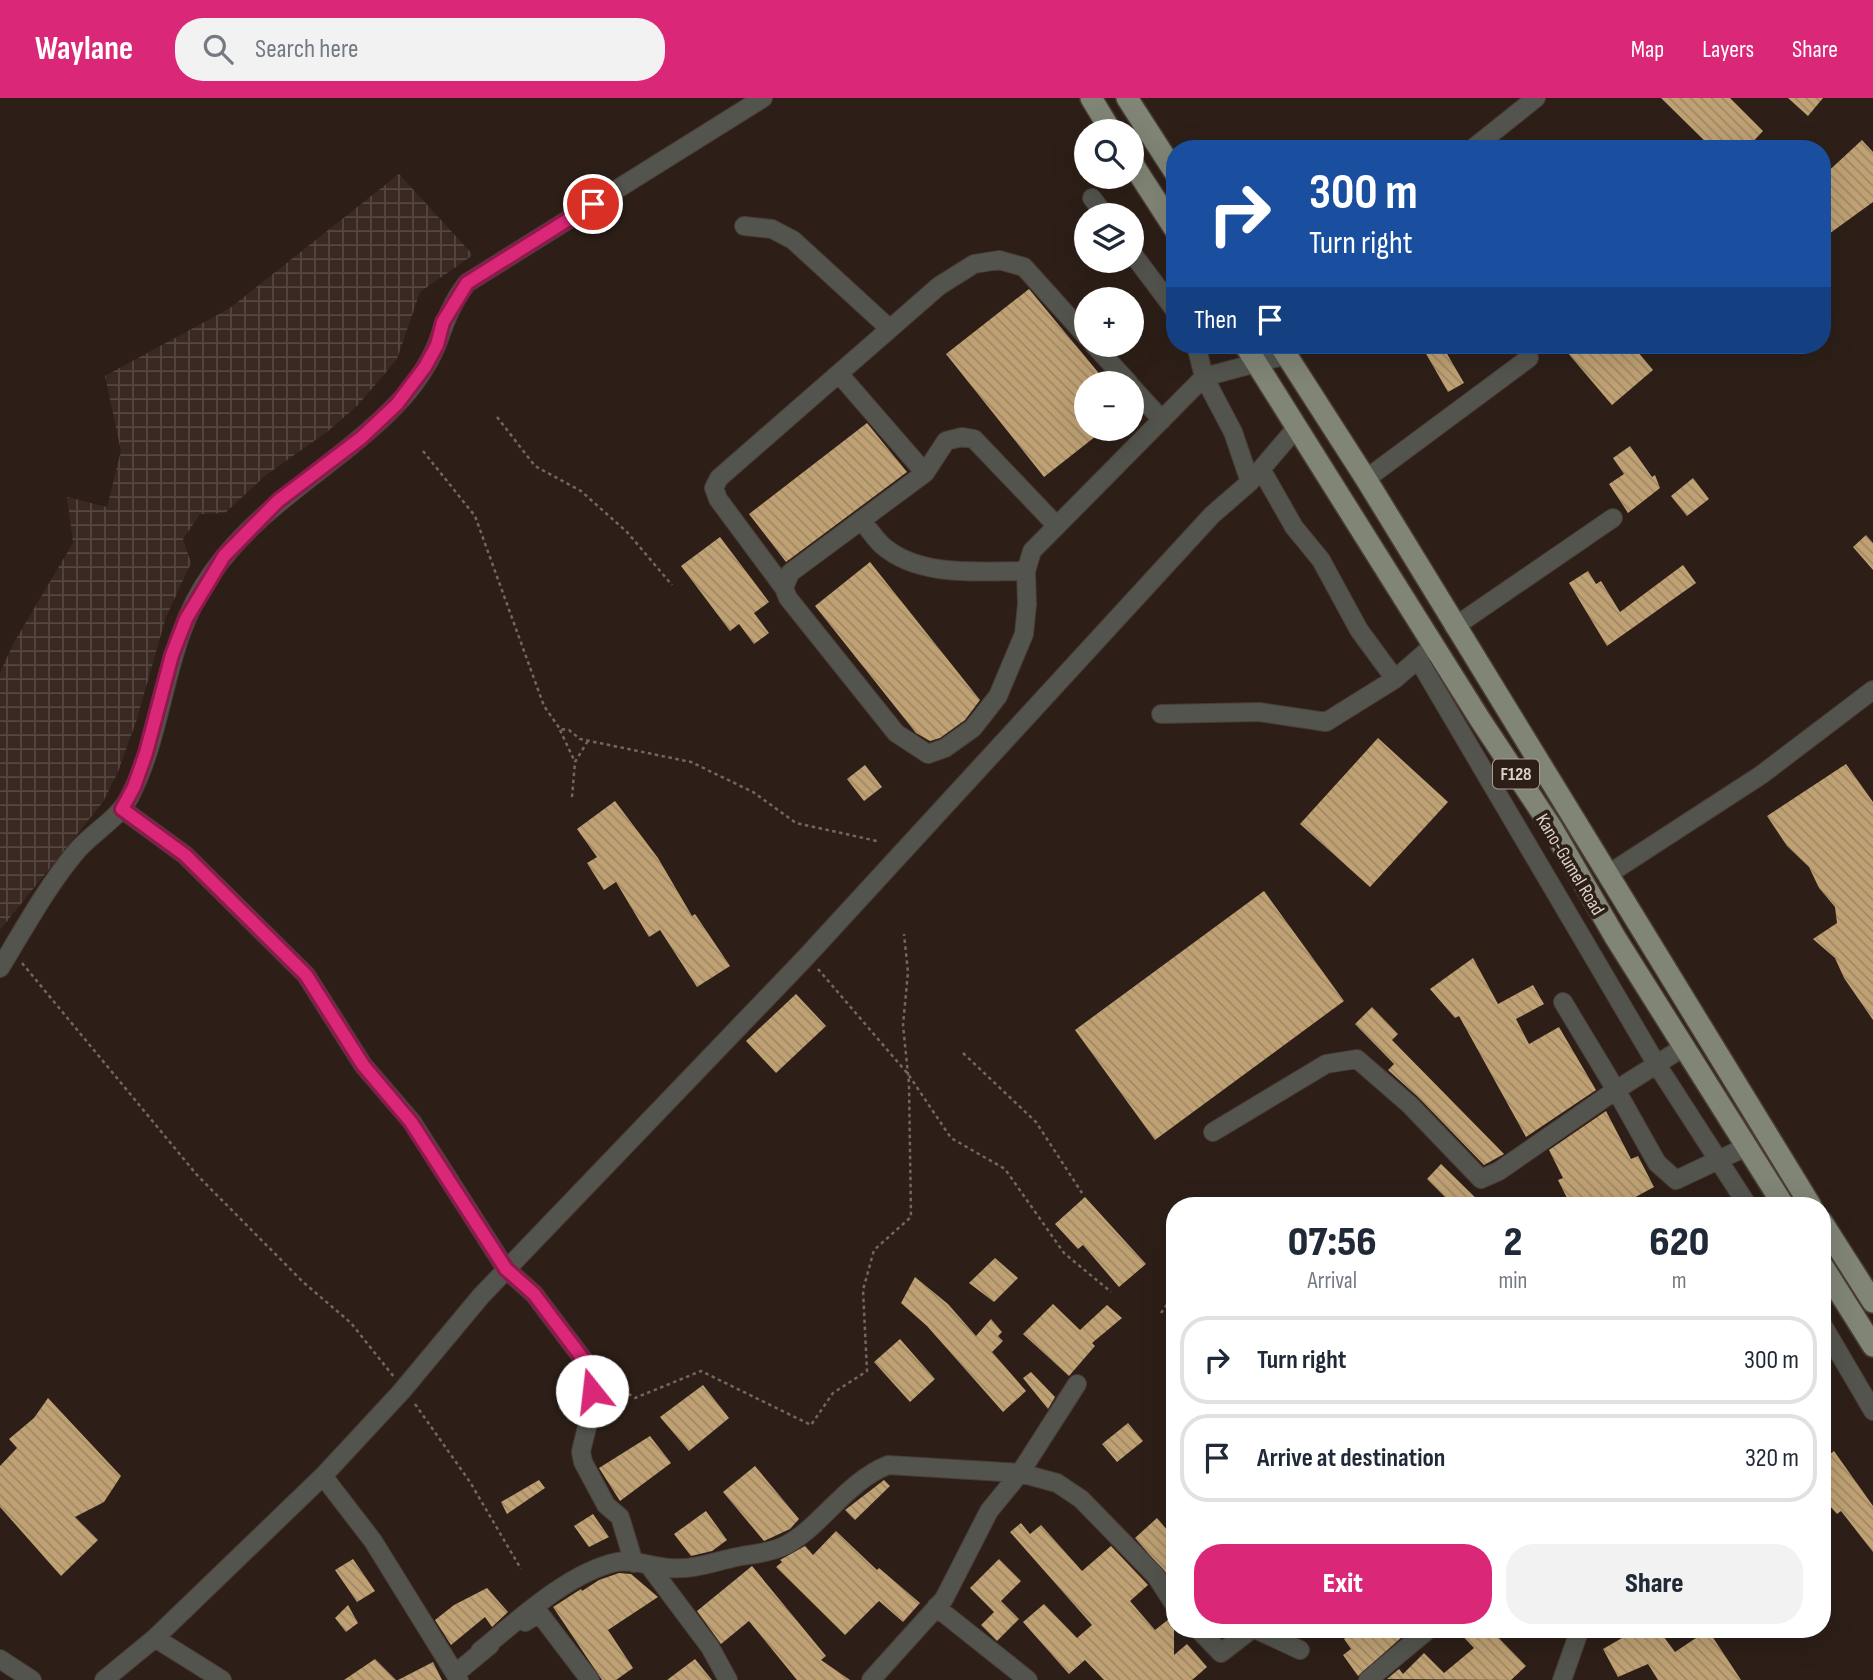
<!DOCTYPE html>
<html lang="en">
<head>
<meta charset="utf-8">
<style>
  :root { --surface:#fff; --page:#f2f2f3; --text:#1f2937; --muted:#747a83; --line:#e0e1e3; --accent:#db2777 }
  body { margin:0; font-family:"Sofia Sans Condensed",sans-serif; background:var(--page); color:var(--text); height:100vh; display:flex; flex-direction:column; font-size:26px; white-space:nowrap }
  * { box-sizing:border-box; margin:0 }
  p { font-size:23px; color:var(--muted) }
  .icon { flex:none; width:38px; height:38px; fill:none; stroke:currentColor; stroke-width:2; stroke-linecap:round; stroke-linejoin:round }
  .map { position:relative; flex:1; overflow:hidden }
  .side { position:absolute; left:1166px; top:1099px; width:665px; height:441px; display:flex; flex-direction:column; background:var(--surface); border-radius:28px; box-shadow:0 7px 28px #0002 }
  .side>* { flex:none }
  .top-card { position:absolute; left:1166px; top:42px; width:665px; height:214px; border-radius:28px; box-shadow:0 7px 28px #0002; background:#1a4fa0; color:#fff; overflow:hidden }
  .controls { position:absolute; left:1074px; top:21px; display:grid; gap:14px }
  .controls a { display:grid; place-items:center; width:70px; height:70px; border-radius:50%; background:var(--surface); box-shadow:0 7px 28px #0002; font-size:35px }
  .pin { position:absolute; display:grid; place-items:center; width:60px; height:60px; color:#fff; margin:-30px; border:4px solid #fff; border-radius:50%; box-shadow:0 2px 7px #0007 }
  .me { position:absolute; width:77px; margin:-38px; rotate:344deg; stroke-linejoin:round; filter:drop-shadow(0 0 5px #0008) }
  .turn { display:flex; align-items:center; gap:24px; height:147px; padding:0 28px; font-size:32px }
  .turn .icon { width:91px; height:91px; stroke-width:2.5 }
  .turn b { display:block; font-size:49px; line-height:60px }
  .then { display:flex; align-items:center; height:66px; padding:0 28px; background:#0003; gap:14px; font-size:26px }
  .eta { display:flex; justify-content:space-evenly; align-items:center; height:119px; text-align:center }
  .eta b { font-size:42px; font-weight:800; line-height:49px }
  .button { display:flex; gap:14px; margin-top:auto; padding:14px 28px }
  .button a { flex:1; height:80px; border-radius:28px; background:var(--accent); color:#fff; font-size:28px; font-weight:800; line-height:80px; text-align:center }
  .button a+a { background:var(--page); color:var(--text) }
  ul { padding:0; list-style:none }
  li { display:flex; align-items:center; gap:21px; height:88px; margin:0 14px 10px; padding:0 14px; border:4px solid var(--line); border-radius:28px }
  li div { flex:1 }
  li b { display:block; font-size:26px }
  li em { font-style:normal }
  header { display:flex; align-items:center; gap:42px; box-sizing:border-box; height:98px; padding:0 35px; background:var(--accent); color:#fff }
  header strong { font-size:33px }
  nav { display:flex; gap:38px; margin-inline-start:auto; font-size:24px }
  .search { width:490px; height:63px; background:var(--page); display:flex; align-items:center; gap:18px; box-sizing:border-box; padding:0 24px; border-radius:28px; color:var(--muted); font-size:26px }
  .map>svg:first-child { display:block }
</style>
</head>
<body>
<header>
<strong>Waylane</strong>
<div class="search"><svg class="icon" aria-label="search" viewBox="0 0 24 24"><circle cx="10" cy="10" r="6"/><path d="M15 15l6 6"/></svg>Search here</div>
<nav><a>Map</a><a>Layers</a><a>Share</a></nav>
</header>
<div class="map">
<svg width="1873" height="1582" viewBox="0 0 1873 1582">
  <defs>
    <pattern id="industrial-grid" width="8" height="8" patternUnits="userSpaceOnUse" patternTransform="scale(1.75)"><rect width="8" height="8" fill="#3a2822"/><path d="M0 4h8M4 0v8" fill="none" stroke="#564641"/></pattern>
    <pattern id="building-back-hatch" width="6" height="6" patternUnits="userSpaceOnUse" patternTransform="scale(1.75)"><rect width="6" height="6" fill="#bfa173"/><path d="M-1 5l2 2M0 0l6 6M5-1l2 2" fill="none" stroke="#a08866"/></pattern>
  </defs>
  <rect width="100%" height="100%" fill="#2d1f18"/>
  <path fill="url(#industrial-grid)" d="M399 76 473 157 420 194 397 261 358 307 328 333 266 377 225 415 200 416 183 441 191 465 166 519 136 624 118 674 103 704 0 832V575L13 546 73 445 67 399 107 409 121 353 105 278 230 210Z"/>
  <path fill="url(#building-back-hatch)" d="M1661 0H1730L1763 33 1746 51H1713Z
    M1788 0H1823L1808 18Z
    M1862 42 1873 54V104L1822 141V79Z
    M1029 191 1107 285H1087V331H1105L1044 379 946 256Z
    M1421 247H1452L1446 254 1464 285 1448 294Z
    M1561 247H1632L1653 272 1612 307Z
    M867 325 907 374 786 464 749 416Z
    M1630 348 1652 379 1655 377 1660 390 1628 415 1609 386 1624 376 1613 360Z
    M1693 380 1709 401 1687 418 1671 398Z
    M1866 437 1873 445V472L1853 449Z
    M720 439 769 504 754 515 769 535 754 546 739 526 730 533 681 468Z
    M870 464 980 602 965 622 940 640 930 643 916 635 815 508Z
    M1683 467 1696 485 1607 548 1569 485 1588 473 1596 486 1601 483 1620 514Z
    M1378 640 1448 704 1370 789 1300 726Z
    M1846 666 1873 704V922L1844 880 1835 860 1813 841 1837 825 1835 809 1819 790 1809 769 1787 748 1767 718Z
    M865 667 882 689 864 703 847 681Z
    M615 703 658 760 692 818 695 816 730 868 697 889 660 832 649 839 616 784 604 792 587 765 597 759 577 731Z
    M1264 793 1344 903 1155 1042 1075 932Z
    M1473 860 1498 906 1533 887 1544 906 1516 921 1529 946 1559 929 1596 992 1526 1039 1459 918 1455 920 1430 891Z
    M796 896 826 928 776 975 746 943Z
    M1372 909 1398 936 1392 942 1504 1056 1484 1067 1418 999 1388 972 1394 966 1355 926Z
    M1606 1013 1631 1061 1638 1058 1654 1089 1619 1108H1571L1558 1082 1563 1080 1549 1052Z
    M1441 1066 1484 1108H1454L1427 1081Z
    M1085 1099 1146 1166 1119 1189 1083 1147 1078 1151 1055 1126Z
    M995 1160 1018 1180 994 1204 969 1185Z
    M915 1179 948 1206 976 1238 991 1221 1002 1234 998 1238 1003 1243 992 1254 1026 1293 1003 1314 927 1228 901 1205Z
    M1053 1206 1080 1232 1107 1207 1122 1220 1092 1245 1095 1248 1069 1278 1023 1236Z
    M900 1241 935 1281 910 1304 874 1264Z
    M1031 1274 1055 1299 1048 1311 1023 1280Z
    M703 1287 729 1320 689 1353 660 1319Z
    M48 1300 121 1378 104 1404 75 1419 98 1442 61 1478 0 1409V1368L17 1350 9 1341 34 1320Z
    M1128 1325 1143 1343 1117 1364 1102 1346Z
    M650 1338 671 1365 620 1403 599 1370Z
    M1834 1353 1873 1408V1454L1841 1413 1837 1416 1822 1399V1362Z
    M755 1368 799 1421 790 1431 764 1443 723 1394Z
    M539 1382 545 1390 507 1416 501 1404Z
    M884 1382 890 1388 855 1422 845 1412Z
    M706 1413 727 1442 712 1453 691 1458 674 1436Z
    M593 1416 609 1439 589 1449 574 1428Z
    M1157 1420 1174 1440V1485L1135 1440Z
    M1021 1425 1030 1436 1041 1427 1082 1473 1111 1448 1148 1487 1130 1503 1155 1532 1174 1517V1557L1187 1546 1207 1569 1192 1582H1104L1085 1562 1069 1576 1023 1524 1044 1506 1077 1540 1092 1527 1010 1434Z
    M836 1433 877 1472 879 1470 920 1505 903 1524 879 1503 845 1537 776 1469 782 1464 780 1462 805 1448 813 1457Z
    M353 1461 375 1493 357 1504 335 1472Z
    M999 1461 1021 1483 1001 1503 1019 1521 997 1543 981 1527 994 1514 970 1490Z
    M752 1468 826 1558 821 1562 850 1582H797L749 1523 721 1546 697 1513Z
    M619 1475 631 1476 658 1499 608 1532 633 1570 616 1582H602L553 1509 581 1491 582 1493 599 1482Z
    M487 1490 508 1514 492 1529 485 1519 451 1547 435 1522 454 1507Z
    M348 1507 358 1525 346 1534 335 1520Z
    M1358 1531H1411L1358 1578 1343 1557 1351 1551 1344 1541Z
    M1456 1531H1490L1526 1568 1511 1582 1387 1581 1399 1571 1403 1576 1424 1555 1444 1575 1474 1550Z
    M1616 1531H1658L1675 1554 1708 1532 1741 1582H1658L1648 1566 1618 1579 1603 1551 1622 1540Z
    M375 1561 396 1582H344Z
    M695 1561 712 1582H667Z
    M433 1564 442 1582H398Z"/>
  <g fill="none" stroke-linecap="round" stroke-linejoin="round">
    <defs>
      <path id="minor" d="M1472 51 1536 0
        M1092 100 1105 117
        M744 128 772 131 793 142 890 231
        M1132 155 1174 211
        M1094 247 1129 285
        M1196 247 1204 279 1233 334 1250 384
        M840 277 925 375
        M1132 289 1162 322
        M1261 371 1294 429 1321 462 1359 532 1395 581 1427 553
        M1366 381 1529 260
        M862 423C869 431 875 441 883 448 920 480 981 473 1026 473
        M1057 428 974 341 962 339 946 343 925 375 790 475 784 490 788 500 896 635 928 656 945 650 973 630 998 598 1024 536 1027 506 1026 473 1032 453 1204 279 1287 257
        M784 490 718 401 714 390 719 380 939 188 974 166 999 162 1024 169 1087 239
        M1454 529 1613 420
        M1418 561 1657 967 1748 1108
        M1161 616 1259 614 1326 624 1395 581
        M122 711 185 757 306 877 363 967 412 1024 506 1171 534 1196 586 1265C602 1288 586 1329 581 1354L583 1364 606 1407 620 1419 634 1465
        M1607 777 1761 677 1873 592
        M0 870C24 831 46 790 75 755 92 734 118 722 130 698 167 626 162 545 212 475 261 405 338 367 396 307 412 291 428 268 437 246 445 224 452 204 467 185L763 0
        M1684 949 1616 992 1657 1065 1676 1082 1746 1049
        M1213 1034 1326 966 1357 961 1410 1007 1481 1081 1499 1073 1616 992 1563 904
        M1822 1226 1873 1313
        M323 1378 373 1443 459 1582
        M650 1469 710 1549 728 1582
        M936 1509 1028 1582
        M525 1524 539 1515 590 1582
        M1198 1531 1221 1555 1252 1531
        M1255 1531 1300 1552
        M155 1540 222 1582
        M480 1553C517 1523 569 1474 617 1464 634 1461 653 1469 670 1470 692 1472 710 1465 732 1460 750 1456 767 1456 784 1448 821 1430 844 1385 888 1367L1020 1375 1057 1385 1081 1401 1156 1478 1174 1506
        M0 1561 32 1582
        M455 1576 490 1547
        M104 1582 155 1540 323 1378 401 1294 481 1198 807 858 1212 417 1250 384 1297 329
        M871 1582 944 1501 989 1413 1020 1375 1077 1286
        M1368 1582 1429 1531
        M1562 1582 1580 1531"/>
      <path id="major" d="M1091 0 1111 33
        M1127 0 1174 73
        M1132 65 1174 130
        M1245 247 1481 623 1552 730 1615 839 1784 1108
        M1280 247 1366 381 1811 1108
        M1822 1124 1873 1204
        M1822 1167 1873 1248"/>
    </defs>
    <use href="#minor" stroke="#493c35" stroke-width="20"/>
    <use href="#major" stroke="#493c35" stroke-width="24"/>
    <path stroke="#736760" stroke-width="2.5" stroke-dasharray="3.5 3.5" stroke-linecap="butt" d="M497 319 535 368 581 393 627 434 672 487
      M423 353 475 418 544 608 560 631 569 632 580 641 691 664 753 694 796 725 877 743
      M560 632 575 664
      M572 699 575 664 589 641
      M22 865 197 1077 303 1184 351 1225 394 1279
      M818 871 908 976 951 1040 1005 1071 1064 1155 1111 1194
      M963 955 1036 1024 1082 1095
      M1161 1215 1174 1197
      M611 1284 635 1300 701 1273 811 1327 833 1295 867 1273 863 1192 874 1152 911 1119 909 986 903 927 908 874 904 836
      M415 1306 470 1384 521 1471"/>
    <use href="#minor" stroke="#52544d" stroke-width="18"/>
    <use href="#major" stroke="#818576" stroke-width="21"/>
  </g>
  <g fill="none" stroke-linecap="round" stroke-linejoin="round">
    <defs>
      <path id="route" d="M592 1293 590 1271 586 1265 534 1196 506 1171 411 1024 363 967 306 877 185 757 122 711 134 689 146 655 172 557 186 521 224 458 278 403 361 340 397 306 425 269 437 247 443 224 467 185 593 106"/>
    </defs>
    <use href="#route" stroke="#8e194d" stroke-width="18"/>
    <use href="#route" stroke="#db2777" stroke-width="12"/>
  </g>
  <g text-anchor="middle" stroke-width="7" stroke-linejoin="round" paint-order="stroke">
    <rect fill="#2d1f18" stroke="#a89c97" stroke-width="2" x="1493" y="661.5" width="46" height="29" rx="5"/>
    <g font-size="18" font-weight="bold" fill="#dcd2cd">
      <text x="1516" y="682">F128</text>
    </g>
    <g font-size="19" fill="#dcd2cd" stroke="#2d1f18">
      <text transform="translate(1571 766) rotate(59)" y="7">Kano-Gumel Road</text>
    </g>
  </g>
</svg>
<div class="controls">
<a><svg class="icon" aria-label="search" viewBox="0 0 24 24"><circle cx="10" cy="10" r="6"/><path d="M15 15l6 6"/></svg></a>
<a><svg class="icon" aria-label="layers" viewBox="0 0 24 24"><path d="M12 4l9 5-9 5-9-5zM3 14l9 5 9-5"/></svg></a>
<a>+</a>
<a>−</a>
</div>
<div class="pin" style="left:593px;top:106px;background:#d93025"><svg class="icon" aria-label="arrive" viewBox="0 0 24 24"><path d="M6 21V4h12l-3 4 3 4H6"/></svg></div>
<svg class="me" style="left:592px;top:1293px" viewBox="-20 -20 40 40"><circle r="19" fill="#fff"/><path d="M0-13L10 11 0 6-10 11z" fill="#db2777"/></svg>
<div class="top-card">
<div class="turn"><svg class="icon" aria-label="right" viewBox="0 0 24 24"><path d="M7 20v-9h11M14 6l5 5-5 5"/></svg><div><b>300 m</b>Turn right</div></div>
<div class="then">Then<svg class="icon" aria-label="arrive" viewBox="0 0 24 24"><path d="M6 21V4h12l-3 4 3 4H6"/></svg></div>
</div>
<section class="side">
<div class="eta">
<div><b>07:56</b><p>Arrival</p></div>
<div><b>2</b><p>min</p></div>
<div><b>620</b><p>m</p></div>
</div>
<ul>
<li><svg class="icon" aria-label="right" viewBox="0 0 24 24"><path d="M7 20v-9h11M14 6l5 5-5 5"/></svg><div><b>Turn right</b></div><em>300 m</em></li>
<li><svg class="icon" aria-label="arrive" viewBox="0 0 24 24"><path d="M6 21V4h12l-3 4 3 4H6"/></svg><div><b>Arrive at destination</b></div><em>320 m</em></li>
</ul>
<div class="button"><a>Exit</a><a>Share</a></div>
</section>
</div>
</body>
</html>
